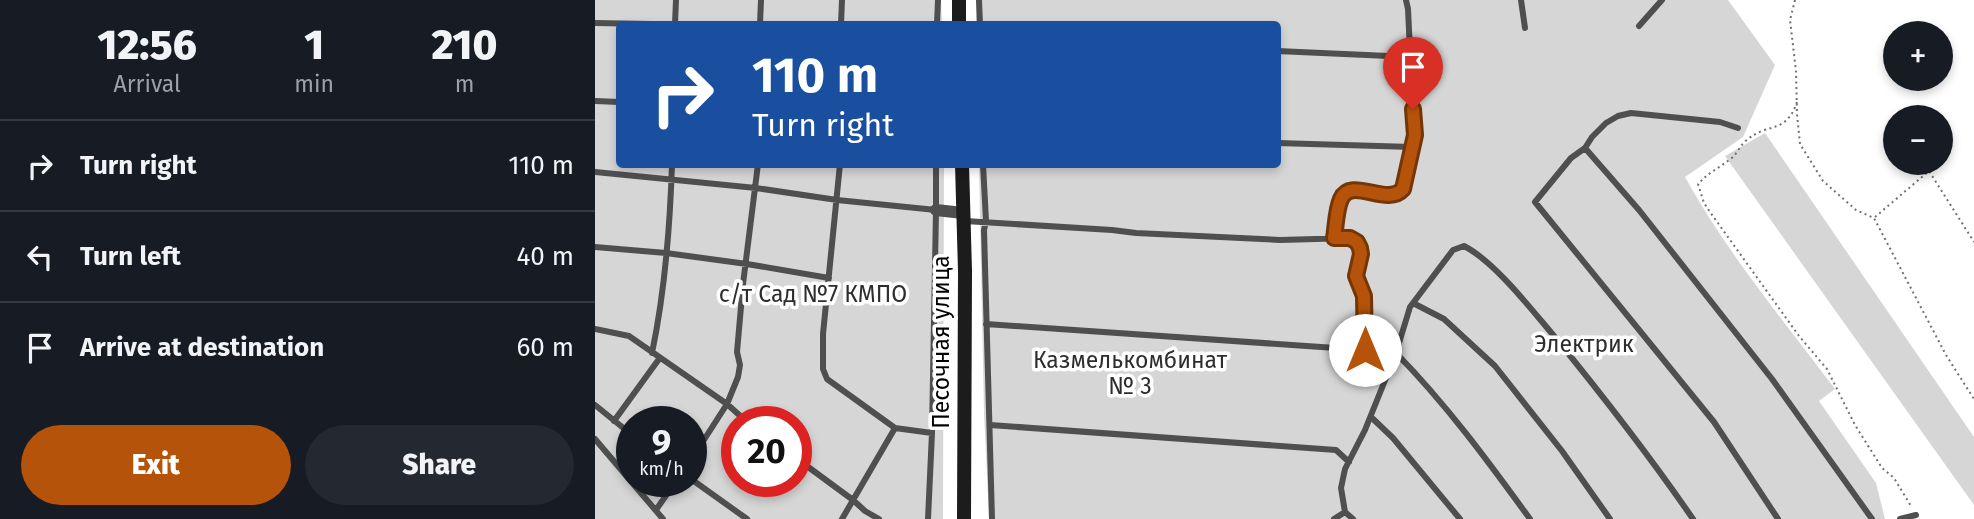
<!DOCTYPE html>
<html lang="en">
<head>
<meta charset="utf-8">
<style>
  :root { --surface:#171b24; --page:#242831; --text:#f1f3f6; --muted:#9ea1a6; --line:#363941; --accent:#b45309 }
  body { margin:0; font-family:"Fira Sans",sans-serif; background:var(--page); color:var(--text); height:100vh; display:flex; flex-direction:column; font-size:26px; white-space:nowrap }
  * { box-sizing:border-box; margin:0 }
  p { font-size:23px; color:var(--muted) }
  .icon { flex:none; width:38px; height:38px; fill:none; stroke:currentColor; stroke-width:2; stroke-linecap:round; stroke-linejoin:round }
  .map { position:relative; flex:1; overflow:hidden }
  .side { display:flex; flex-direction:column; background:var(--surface); width:595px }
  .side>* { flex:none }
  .guide { position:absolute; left:21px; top:21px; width:665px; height:147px; border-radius:7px; box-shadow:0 4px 10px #0003; background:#1a4fa0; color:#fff; overflow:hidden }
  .tools { position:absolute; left:1288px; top:21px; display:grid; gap:14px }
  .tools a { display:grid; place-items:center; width:70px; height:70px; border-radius:50%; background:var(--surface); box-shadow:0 4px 10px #0003; font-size:35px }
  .speed { position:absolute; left:21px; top:406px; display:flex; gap:14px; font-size:35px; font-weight:700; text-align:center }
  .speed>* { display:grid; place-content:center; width:91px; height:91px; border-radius:50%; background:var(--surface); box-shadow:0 4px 10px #0003; line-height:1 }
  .speed small { font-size:18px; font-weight:400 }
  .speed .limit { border:10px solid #d22; background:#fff; color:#111 }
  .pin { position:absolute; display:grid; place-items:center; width:60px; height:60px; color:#fff; margin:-72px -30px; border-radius:50% 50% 50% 0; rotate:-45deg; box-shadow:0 0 7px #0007 }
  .pin .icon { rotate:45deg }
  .me { position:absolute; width:77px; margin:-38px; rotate:0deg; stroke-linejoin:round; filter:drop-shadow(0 0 5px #0008) }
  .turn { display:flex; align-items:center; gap:24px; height:147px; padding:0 21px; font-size:32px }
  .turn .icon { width:91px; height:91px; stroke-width:2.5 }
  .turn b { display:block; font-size:49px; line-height:60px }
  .eta { display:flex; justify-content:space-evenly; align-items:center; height:119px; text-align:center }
  .eta b { font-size:42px; font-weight:800; line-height:49px }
  .primary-button { display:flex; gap:14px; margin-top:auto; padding:14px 21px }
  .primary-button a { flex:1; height:80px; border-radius:42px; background:var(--accent); color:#fff; font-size:28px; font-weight:800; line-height:80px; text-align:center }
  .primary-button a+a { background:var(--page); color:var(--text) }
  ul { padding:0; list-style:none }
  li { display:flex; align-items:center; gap:21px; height:91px; padding:0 21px; border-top:2px solid var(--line) }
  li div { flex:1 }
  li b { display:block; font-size:26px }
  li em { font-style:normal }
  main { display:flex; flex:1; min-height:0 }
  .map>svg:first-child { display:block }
</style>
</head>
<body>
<main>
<section class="side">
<div class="eta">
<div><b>12:56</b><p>Arrival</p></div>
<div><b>1</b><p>min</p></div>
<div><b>210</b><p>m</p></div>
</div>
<ul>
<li><svg class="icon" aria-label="right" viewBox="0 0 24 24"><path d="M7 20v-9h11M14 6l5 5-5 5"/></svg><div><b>Turn right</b></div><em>110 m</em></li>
<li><svg class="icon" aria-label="left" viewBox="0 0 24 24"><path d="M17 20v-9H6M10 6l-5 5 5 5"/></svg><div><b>Turn left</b></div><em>40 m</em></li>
<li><svg class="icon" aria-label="arrive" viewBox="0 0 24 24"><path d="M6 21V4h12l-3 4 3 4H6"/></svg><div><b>Arrive at destination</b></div><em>60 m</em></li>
</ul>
<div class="primary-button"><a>Exit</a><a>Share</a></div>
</section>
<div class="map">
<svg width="1379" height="519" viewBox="0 0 1379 519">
  <rect width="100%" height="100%" fill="#fff"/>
  <path fill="#d6d6d6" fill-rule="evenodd" d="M0 0H346L347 24H24V164L349 165 348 519H0ZM37 422H96V481H37ZM142 422H201V481H142Z
    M381 0H1133L1180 65 1148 137 1090 177C1132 253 1188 320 1240 389L1224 401 1281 483 1290 519H394L389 413 384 165 682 164V24H381Z
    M1170 133 1379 437V505L1130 156Z"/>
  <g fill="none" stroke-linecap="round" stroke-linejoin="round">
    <path stroke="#717171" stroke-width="2" stroke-dasharray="2 3.5" stroke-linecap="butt" d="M1200 0 1195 20 1201 71 1202 114 1205 144 1228 181 1261 210 1279 218 1351 355 1379 399
      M1202 102C1191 135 1172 122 1152 140 1146 144 1143 152 1138 157 1126 167 1114 172 1103 184L1109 203 1115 212 1204 336 1232 369 1260 425 1287 468 1299 478 1316 506
      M1280 217 1334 171 1379 242"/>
    <path stroke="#4f4f4f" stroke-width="6" d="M384 0 385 24
      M926 0 930 28
      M0 23 57 24
      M80 24 81 0
      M165 24 166 0
      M246 24 247 0
      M342 24 343 0
      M1044 26 1067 0
      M682 51 816 57
      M0 101 24 102
      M1143 128 1125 122 1036 113 1023 116 1011 123 997 137 990 148 976 158 940 202 1119 422 1183 519
      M682 143 817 147
      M990 148 1044 210 1177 379 1277 519
      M245 164 228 334V369L232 379 300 428 337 433
      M341 164V210
      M388 164 391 221 389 230 397 519
      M0 172 161 188 242 200 341 210 337 433 333 519
      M370 221 517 230 541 233 685 240 756 238 762 242 766 254 761 276 770 296V350L795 365
      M739 238C741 226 741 210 746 199 756 176 792 207 808 189L819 135 813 9 811 0
      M0 247 71 253 152 264 234 278
      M818 303 849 319 900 366 967 451 1015 519
      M391 324 770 350
      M0 329 34 336 132 404 152 422
      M57 353C70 291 75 227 77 164
      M801 353C851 404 893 461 935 519
      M0 405 37 435
      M776 417 798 438 865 519
      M19 421 64 359
      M395 425 741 450 754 462
      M0 439 68 519
      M201 458 258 500 270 511 284 519
      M96 460 132 404 143 377 145 365 142 352 148 284 163 164
      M96 479 152 519
      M61 510 81 481
      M247 519 300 428
      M739 519 750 512
      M758 519 750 512 746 488 750 469 770 430 801 353 815 307 858 250 869 246C900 262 936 309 959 336 1008 396 1054 455 1098 519
      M1305 519 1321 515"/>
    <path stroke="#4f4f4f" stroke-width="12" d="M341 210 368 213"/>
    <path stroke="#1c1c1c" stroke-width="14" d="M364 0V24
      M367 164 370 271 369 519"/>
  </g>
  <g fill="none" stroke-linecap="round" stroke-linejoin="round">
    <defs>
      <path id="route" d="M770 350 769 296 761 276 766 254 765 248 762 242 755 238H739C741 226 741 210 746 199 756 176 792 207 808 189L820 135 818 109"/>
    </defs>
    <use href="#route" stroke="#753606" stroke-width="18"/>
    <use href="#route" stroke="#b45309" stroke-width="12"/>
  </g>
  <g text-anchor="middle" stroke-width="7" stroke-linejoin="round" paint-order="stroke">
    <g font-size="23" fill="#2d2d2d" stroke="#fff">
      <text x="218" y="302">с/т Сад №7 КМПО</text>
      <text x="989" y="352">Электрик</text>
      <text x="535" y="368">Казмелькомбинат<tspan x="535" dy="26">№ 3</tspan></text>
    </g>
    <g font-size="23" fill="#000" stroke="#fff">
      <text transform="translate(346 342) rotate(-90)" y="8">Песочная улица</text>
    </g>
  </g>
</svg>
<div class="tools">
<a>+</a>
<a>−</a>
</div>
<div class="speed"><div>9<small>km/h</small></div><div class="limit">20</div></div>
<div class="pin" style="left:818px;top:109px;background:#d93025"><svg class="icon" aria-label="arrive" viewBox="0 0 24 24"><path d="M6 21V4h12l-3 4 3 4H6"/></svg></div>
<svg class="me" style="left:770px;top:350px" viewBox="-20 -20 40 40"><circle r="19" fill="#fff"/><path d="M0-13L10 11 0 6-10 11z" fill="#b45309"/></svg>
<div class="guide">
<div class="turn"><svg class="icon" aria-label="right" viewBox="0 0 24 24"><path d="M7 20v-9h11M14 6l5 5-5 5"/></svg><div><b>110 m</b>Turn right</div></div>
</div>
</div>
</main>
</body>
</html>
